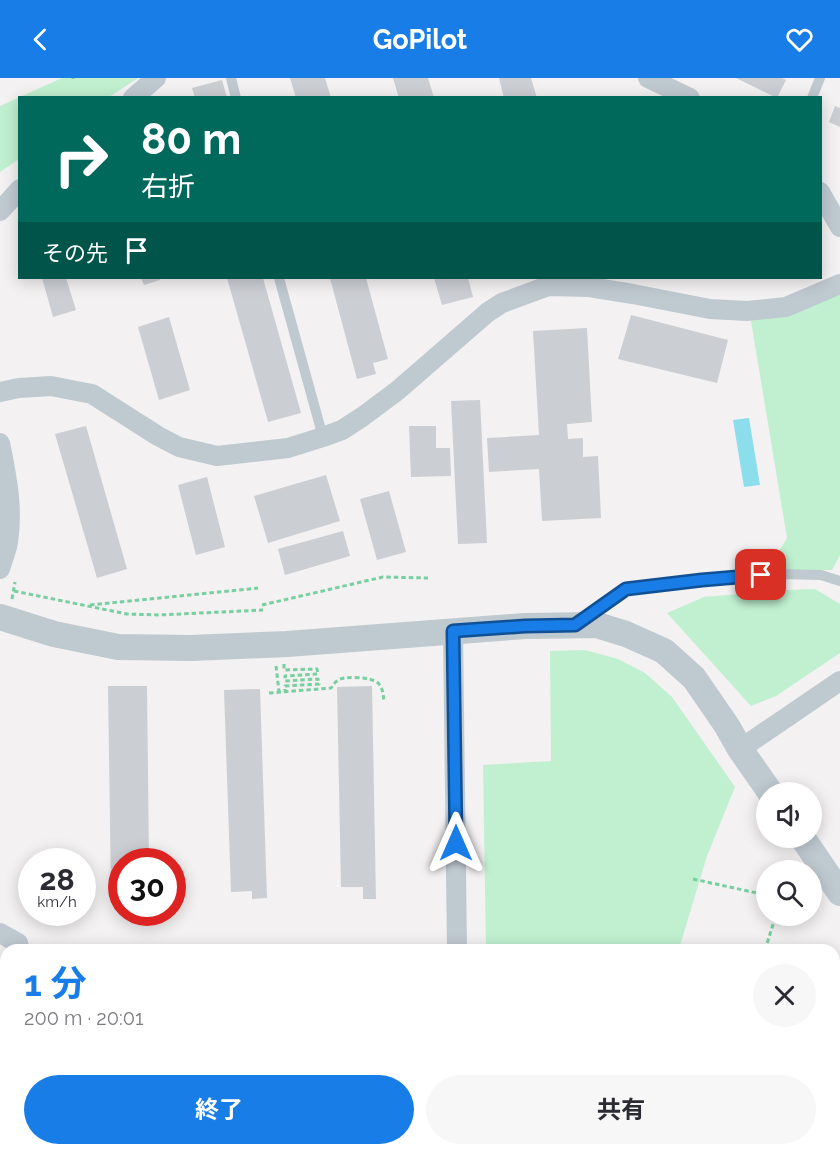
<!DOCTYPE html>
<html lang="ja">
<head>
<meta charset="utf-8">
<style>
  :root { --surface:#fff; --page:#f7f7f7; --text:#2b2b33; --muted:#7c7c81; --accent:#187de6 }
  body { margin:0; font-family:Raleway,"Noto Sans JP",sans-serif; background:var(--page); color:var(--text); height:100vh; display:flex; flex-direction:column; font-size:22px; white-space:nowrap }
  * { box-sizing:border-box; margin:0 }
  p { font-size:20px; color:var(--muted) }
  .icon { flex:none; width:33px; height:33px; fill:none; stroke:currentColor; stroke-width:2; stroke-linecap:round; stroke-linejoin:round }
  .map { position:relative; flex:1; overflow:hidden }
  .side { position:absolute; left:0px; top:866px; width:840px; height:212px; display:flex; flex-direction:column; background:var(--surface); border-radius:18px 18px 0 0; box-shadow:0 3px 15px #0003 }
  .side>* { flex:none }
  .hud { position:absolute; left:18px; top:18px; width:804px; height:183px; border-radius:0px; box-shadow:0 3px 15px #0003; background:#00695c; color:#fff; overflow:hidden }
  .tools { position:absolute; left:756px; top:704px; display:grid; gap:12px }
  .tools a { display:grid; place-items:center; width:66px; height:66px; border-radius:50%; background:var(--surface); box-shadow:0 3px 15px #0003; font-size:30px }
  .speed { position:absolute; left:18px; top:770px; display:flex; gap:12px; font-size:30px; font-weight:700; text-align:center }
  .speed>* { display:grid; place-content:center; width:78px; height:78px; border-radius:50%; background:var(--surface); box-shadow:0 3px 15px #0003; line-height:1 }
  .speed small { font-size:15px; font-weight:400 }
  .speed .limit { border:9px solid #d22; background:#fff; color:#111 }
  .pin { position:absolute; display:grid; place-items:center; width:51px; height:51px; color:#fff; margin:-26px; border-radius:12px; box-shadow:0 3px 9px #0006 }
  .me { position:absolute; width:66px; margin:-33px; rotate:0deg; stroke-linejoin:round; filter:drop-shadow(0 0 4px #0008) }
  .turn { display:flex; align-items:center; gap:21px; height:126px; padding:0 24px; font-size:27px }
  .turn .icon { width:78px; height:78px; stroke-width:2.5 }
  .turn b { display:block; font-size:42px; line-height:51px }
  .then { display:flex; align-items:center; height:57px; padding:0 24px; background:#0003; gap:12px; font-size:22px }
  .round { display:grid; place-items:center; flex:none; width:63px; height:63px; border-radius:32px; background:var(--page) }
  .overview { display:flex; align-items:center; justify-content:space-between; height:102px; padding:0 24px }
  h1 { font-size:36px; font-weight:700; line-height:45px; color:var(--accent) }
  .primary-button { display:flex; gap:12px; margin-top:auto; padding:12px 24px }
  .primary-button a { flex:1; height:69px; border-radius:36px; background:var(--accent); color:#fff; font-size:24px; font-weight:700; line-height:69px; text-align:center }
  .primary-button a+a { background:var(--page); color:var(--text) }
  header { display:flex; justify-content:space-between; align-items:center; height:78px; padding:0 24px; background:var(--accent); color:#fff; font-size:27px; font-weight:700 }
  .map>svg:first-child { display:block }
</style>
</head>
<body>
<header><svg class="icon" aria-label="back" viewBox="0 0 24 24"><path d="M15 5l-7 7 7 7"/></svg>GoPilot<svg class="icon" aria-label="heart" viewBox="0 0 24 24"><path d="M12 20l-8-8c-3-5 5-10 8-4 3-6 11-1 8 4z"/></svg></header>
<div class="map">
<svg width="840" height="1076" viewBox="0 0 840 1076">
  <rect width="100%" height="100%" fill="#f3f1f1"/>
  <path fill="#c0f0d0" d="M62 0H138L109 19 20 20 19 81 0 94V28Z
    M840 213V477L832 492H771L779 473 787 460 751 243 782 235Z
    M815 511 840 526V575L776 618 751 628 667 535 704 519 788 512Z
    M585 572 618 581 645 595 672 619 735 709 707 778 679 871H486L483 687 551 683 550 573Z
    M488 1071H630L637 1076H488Z"/>
  <path fill="#8ddeed" d="M749 340 760 407 744 409 733 342Z"/>
  <path fill="#cbced3" d="M290 0H325L331 20H296Z
    M393 0H428L434 20H399Z
    M499 0H531L537 20H504Z
    M736 0H782L786 2 777 20Z
    M222 2 227 20H195L192 10Z
    M835 28 840 30V49L829 44Z
    M42 200H66L76 232 53 239Z
    M141 200H159L160 202 144 207Z
    M227 200H263L301 335 268 344Z
    M330 200H366L388 281 373 285 376 296 357 301Z
    M434 200H468L473 219 442 227Z
    M631 237 728 262 717 305 618 281Z
    M169 239 190 312 159 322 138 249Z
    M587 250 592 344 567 346 568 361 583 360V379L598 378 601 440 542 443 539 391 489 394 487 360 539 357 533 253Z
    M480 322 487 465 458 466 451 323Z
    M86 348 127 491 97 500 55 356Z
    M409 348H436V370H450L451 398 411 399Z
    M326 397 340 443 268 465 254 418Z
    M207 399 225 469 196 477 178 407Z
    M389 413 406 474 377 482 360 421Z
    M343 453 350 478 285 497 278 471Z
    M108 608H147L149 783H122V814H111Z
    M372 608 376 821H363V809H341L337 609Z
    M260 611 267 820 252 821V813L231 814 224 612Z
    M154 1071H183V1076H154Z
    M255 1071H285V1076H254Z"/>
  <g fill="none" stroke-linecap="round" stroke-linejoin="round">
    <path stroke="#78cf9f" stroke-width="3" stroke-dasharray="4.5 3" stroke-linecap="butt" d="M73 1V0
      M14 513 127 536 159 537 263 532
      M12 521 15 504
      M90 527 258 510
      M262 527 383 499 428 500
      M284 586V592L317 591 318 596 285 598V603L318 601 319 606 285 608V614
      M276 588 279 614
      M269 615 331 610C333 608 334 605 337 603 343 597 372 599 378 605 383 610 383 616 384 623
      M693 801 766 817
      M765 872 776 837
      M704 1076 705 1071"/>
    <path stroke="#bfc9d0" stroke-width="10" d="M231 0 236 20
      M812 20 820 0
      M279 200 323 359
      M583 542 626 511 702 502 781 496 821 497 840 503"/>
    <path stroke="#bfc9d0" stroke-width="20" d="M648 0 690 20
      M133 20 156 0
      M820 114 840 149
      M0 133 20 111
      M0 314 19 310 51 308 92 316 158 358 179 369 217 378 288 370 323 359 342 352 362 339 397 313 488 234 502 225 548 208 589 209 633 216 710 231 747 233 786 229 840 206
      M0 365C7 399 14 434 7 469 5 476 2 484 0 491
      M453 553 457 872
      M740 671 840 603
      M0 855 18 865 20 872
      M403 1076 410 1071
      M459 1076V1071"/>
    <path stroke="#bfc9d0" stroke-width="26" d="M0 539 54 556 118 569 191 570 287 566 525 548 597 547 626 556 664 573 694 600 727 648 740 671 770 714
      M802 759 840 815"/>
  </g>
  <g fill="none" stroke-linecap="round" stroke-linejoin="round">
    <defs>
      <path id="route" d="M456 765 453 553 525 548 575 547 626 511 702 502 761 497"/>
    </defs>
    <use href="#route" stroke="#105196" stroke-width="15"/>
    <use href="#route" stroke="#187de6" stroke-width="10"/>
  </g>
</svg>
<div class="tools">
<a><svg class="icon" aria-label="sound" viewBox="0 0 24 24"><path d="M4 9h4l5-4v14l-5-4H4zM17 9q2 3 0 6"/></svg></a>
<a><svg class="icon" aria-label="search" viewBox="0 0 24 24"><circle cx="10" cy="10" r="6"/><path d="M15 15l6 6"/></svg></a>
</div>
<div class="speed"><div>28<small>km/h</small></div><div class="limit">30</div></div>
<div class="pin" style="left:761px;top:497px;background:#d93025"><svg class="icon" aria-label="arrive" viewBox="0 0 24 24"><path d="M6 21V4h12l-3 4 3 4H6"/></svg></div>
<svg class="me" style="left:456px;top:765px" viewBox="-20 -20 40 40"><path d="M0-17L14 15 0 8-14 15z" fill="#187de6" stroke="#fff" stroke-width="4"/></svg>
<div class="hud">
<div class="turn"><svg class="icon" aria-label="right" viewBox="0 0 24 24"><path d="M7 20v-9h11M14 6l5 5-5 5"/></svg><div><b>80 m</b>右折</div></div>
<div class="then">その先<svg class="icon" aria-label="arrive" viewBox="0 0 24 24"><path d="M6 21V4h12l-3 4 3 4H6"/></svg></div>
</div>
<section class="side">
<div class="overview"><div><h1>1 分</h1><p>200 m · 20:01</p></div><a class="round"><svg class="icon" aria-label="close" viewBox="0 0 24 24"><path d="M6 6l12 12M18 6L6 18"/></svg></a></div>
<div class="primary-button"><a>終了</a><a>共有</a></div>
</section>
</div>
</body>
</html>
